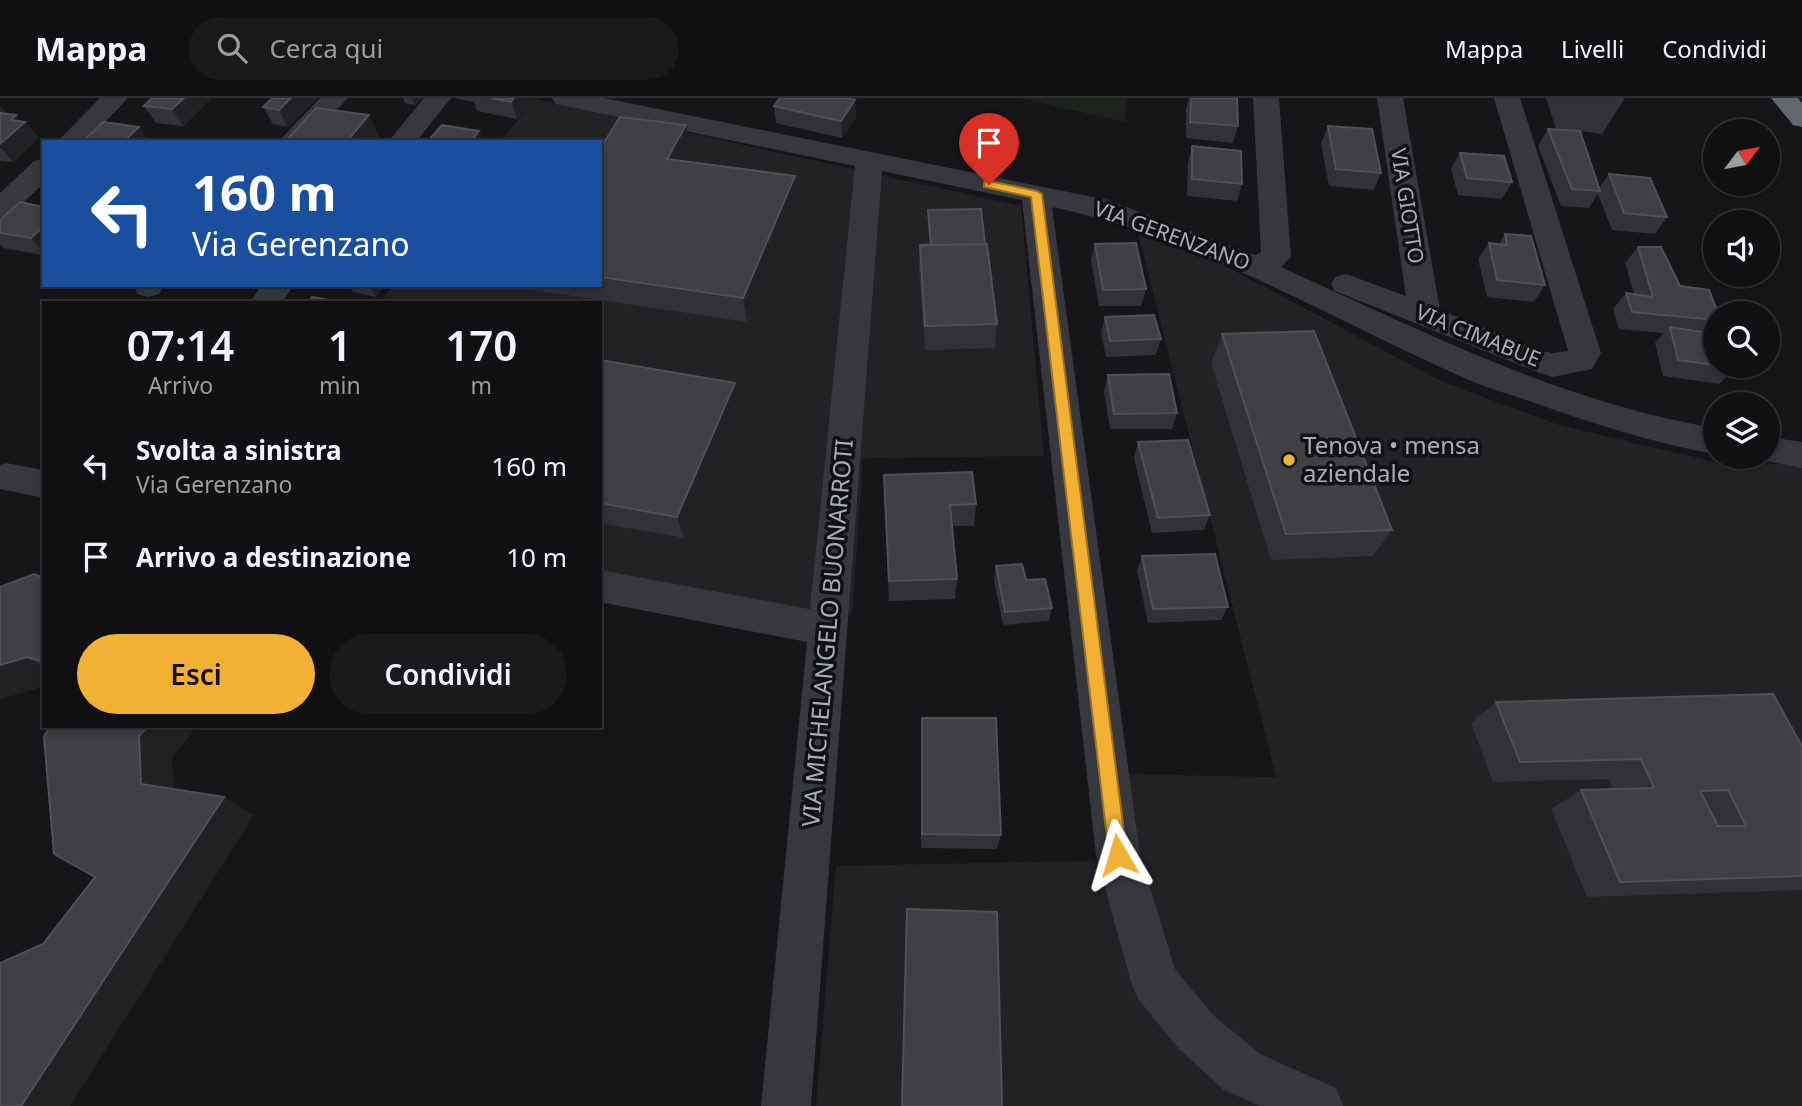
<!DOCTYPE html>
<html lang="it">
<head>
<meta charset="utf-8">
<style>
  :root { --surface:#101012; --page:#19191b; --text:#f1f3f6; --muted:#9c9d9f; --line:#303032; --accent:#f2b134 }
  body { margin:0; font-family:"Noto Sans",sans-serif; background:var(--page); color:var(--text); height:100vh; display:flex; flex-direction:column; font-size:26px; white-space:nowrap }
  * { box-sizing:border-box; margin:0 }
  p { font-size:23px; color:var(--muted) }
  .icon { flex:none; width:38px; height:38px; fill:none; stroke:currentColor; stroke-width:2; stroke-linecap:round; stroke-linejoin:round }
  .map { position:relative; flex:1; overflow:hidden }
  .panel { position:absolute; left:42px; top:203px; width:560px; height:427px; display:flex; flex-direction:column; background:var(--surface); border-radius:0px; box-shadow:0 4px 10px #0003,0 0 0 2px var(--line) }
  .panel>* { flex:none }
  .hud { position:absolute; left:42px; top:42px; width:560px; height:147px; border-radius:0px; box-shadow:0 4px 10px #0003,0 0 0 2px var(--line); background:#1a4fa0; color:#fff; overflow:hidden }
  .needle { width:46px; rotate:58deg }
  .fabs { position:absolute; left:1703px; top:21px; display:grid; gap:14px }
  .fabs a { display:grid; place-items:center; width:77px; height:77px; border-radius:50%; background:var(--surface); box-shadow:0 4px 10px #0003,0 0 0 2px var(--line); font-size:35px }
  .pin { position:absolute; display:grid; place-items:center; width:60px; height:60px; color:#fff; margin:-72px -30px; border-radius:50% 50% 50% 0; rotate:-45deg; box-shadow:0 0 7px #0007 }
  .pin .icon { rotate:45deg }
  .me { position:absolute; width:77px; margin:-38px; rotate:353deg; stroke-linejoin:round; filter:drop-shadow(0 0 5px #0008) }
  .turn { display:flex; align-items:center; gap:24px; height:147px; padding:0 35px; font-size:32px }
  .turn .icon { width:91px; height:91px; stroke-width:2.5 }
  .turn b { display:block; font-size:49px; line-height:60px }
  .eta { display:flex; justify-content:space-evenly; align-items:center; height:119px; text-align:center }
  .eta b { font-size:42px; font-weight:600; line-height:49px }
  .button { display:flex; gap:14px; margin-top:auto; padding:14px 35px }
  .button a { flex:1; height:80px; border-radius:42px; background:var(--accent); color:#111; font-size:28px; font-weight:600; line-height:80px; text-align:center }
  .button a+a { background:var(--page); color:var(--text) }
  ul { padding:0; list-style:none }
  li { display:flex; align-items:center; gap:21px; height:91px; padding:0 35px }
  li div { flex:1 }
  li b { display:block; font-size:26px }
  li em { font-style:normal }
  header { display:flex; align-items:center; gap:42px; box-sizing:border-box; height:98px; padding:0 35px; background:var(--surface); border-bottom:2px solid var(--line) }
  header strong { font-size:33px }
  nav { display:flex; gap:38px; margin-inline-start:auto; font-size:24px }
  .search { width:490px; height:63px; background:var(--page); display:flex; align-items:center; gap:18px; box-sizing:border-box; padding:0 24px; border-radius:38px; color:var(--muted); font-size:26px }
  .map>svg:first-child { display:block }
</style>
</head>
<body>
<header>
<strong>Mappa</strong>
<div class="search"><svg class="icon" aria-label="search" viewBox="0 0 24 24"><circle cx="10" cy="10" r="6"/><path d="M15 15l6 6"/></svg>Cerca qui</div>
<nav><a>Mappa</a><a>Livelli</a><a>Condividi</a></nav>
</header>
<div class="map">
<svg width="1802" height="1008" viewBox="0 0 1802 1008">
  <rect width="100%" height="100%" fill="#161618"/>
  <path fill="#222225" d="M535 1 1021 108 1044 358 863 360 852 518 600 474V205H380L393 187H600V44H500Z
    M1138 135 1216 163 1441 283 1559 327 1719 365 1802 366V1008H816L836 768 1129 762 1120 676 1276 679Z"/>
  <path fill="#1c231d" d="M1020 0H1127L1125 24Z"/>
  <g fill="none" stroke-linecap="round" stroke-linejoin="round">
    <path fill="#37383d" fill-rule="evenodd" d="M100 0H128L86 44H57Z
      M320 0H348L307 44H278Z
      M424 0H451L416 44H388Z
      M552 0H604L1108 102 1255 157 1261 154 1253 0H1279L1291 159 1281 169C1422 233 1561 304 1715 330V356C1653 345 1591 325 1532 304 1509 296 1484 289 1462 279 1330 220 1193 138 1052 109L1140 757 1175 871 1213 917 1260 956 1336 990 1343 1008H1260L1224 992 1179 951 1138 901 1131 884 1096 757 1022 102 882 73 811 1008H761L807 544 600 504V472L810 511 855 68 565 8 556 6Z
      M1377 0H1403L1440 212 1543 253 1552 255 1568 253 1494 0H1520L1601 255 1592 271 1552 279 1540 275 1335 193 1331 186 1335 179 1346 176 1406 198Z
      M44 61V85L10 117 0 120V95L34 63Z
      M134 187H164L159 196 148 199 137 196Z
      M262 187H294L281 205H249Z
      M1768 339 1802 344V370L1756 361 1754 359H1768Z
      M6 365 44 372V400L0 391V367Z"/>
    <path fill="#63666e" fill-rule="evenodd" d="M1771 0H1798L1802 5V29L1793 27Z"/>
  </g>
  <path fill="#323236" d="M152 0H211L183 28 156 25 144 8Z
    M273 0 288 29 273 26 263 9Z
    M403 0H423L415 7 405 5Z
    M454 0H534L535 1 517 21 477 13 474 4Z
    M1189 0H1237L1238 28 1233 45 1186 40V11Z
    M1546 0H1625L1602 36 1581 33 1599 90 1609 76 1667 119 1655 136 1612 132 1598 96 1589 110 1561 108 1538 48 1548 31H1556Z
    M774 8 856 19 842 40 776 25Z
    M0 9 8 16 21 23 25 24 39 40 13 64 0 63Z
    M686 27 691 52 684 63 797 102 747 224 499 187H600V51Z
    M1328 28 1381 75 1374 92 1329 88 1321 45Z
    M1192 48 1242 86 1237 103 1187 98 1188 65Z
    M1460 55 1512 84 1502 101 1458 97 1451 71Z
    M44 109V157L3 150 0 146V122Z
    M928 112 997 226 995 250 925 252 919 171 920 147H929L928 129Z
    M1505 136 1545 187 1534 204 1487 199 1478 161 1489 145 1499 146Z
    M1095 146 1146 191 1141 208H1099L1091 162Z
    M1638 149 1680 188 1715 215V228L1709 235 1735 270 1719 286 1663 278 1655 245 1664 235 1619 231 1613 211 1626 195 1634 196 1625 165Z
    M349 187H385L376 199 353 194Z
    M1105 219 1161 241 1156 257 1106 259 1101 235Z
    M1222 236 1392 432 1373 458 1271 462 1211 265Z
    M600 262 739 307 684 440 600 425Z
    M1108 277 1177 315 1172 331H1110L1104 293Z
    M1138 344 1210 417 1204 432 1152 435 1134 360Z
    M884 399 976 406 974 428H952L957 481 955 501 889 503Z
    M1142 458 1228 509 1221 522 1148 525 1137 472Z
    M996 468 1026 482 1052 510 1049 523 1003 527 994 482Z
    M44 480V588L0 601V489Z
    M1496 604 1802 648V792L1587 799 1551 711 1581 692 1613 691 1609 681 1493 684 1471 625Z
    M922 620 1001 737 997 751 921 750Z"/>
  <path fill="#212124" d="M184 0H211L183 28 172 11Z
    M291 0H318L288 29 279 12Z
    M412 0H423L415 7Z
    M514 0H534L535 1 517 21 511 4Z
    M855 2 856 19 842 40 841 23Z
    M2 9 12 21 16 17 23 26 25 24 39 40 13 64 0 49V11Z
    M369 17 382 44H346Z
    M686 27 691 52 673 86 667 61Z
    M139 29 149 44H123Z
    M479 33 483 44H470Z
    M795 78 797 102 747 224 743 200Z
    M44 128V155L31 140Z
    M369 187H385L376 199Z
    M735 285 739 307 684 440 677 419Z
    M27 559 44 569V588L0 601V567Z
    M148 628H198L172 659 175 705 141 686 139 638Z
    M224 699 254 717 70 1008H21Z"/>
  <path fill="#3f3f44" stroke="#4f5156" stroke-width="2" fill-rule="evenodd" d="M152 0H184L172 11 144 8Z
    M273 0H291L279 12 263 9Z
    M491 0H514L511 4Z
    M780 0H846L855 2 841 23 774 8Z
    M1191 0H1237L1238 28 1190 24Z
    M316 10 369 17 346 44H285Z
    M0 15 16 17 11 22 25 24 0 46Z
    M620 19 686 27 667 61 795 78 743 200 600 179V51Z
    M103 24 139 29 123 44H82Z
    M442 27 479 33 470 44H427Z
    M1328 28 1372 31 1381 75 1336 71Z
    M1548 31 1580 33 1600 93 1572 91Z
    M1192 48 1241 53 1242 86 1192 81Z
    M1460 55 1504 58 1512 84 1467 80Z
    M1609 76 1650 80 1667 119 1624 115Z
    M20 104 44 109V128L31 140 0 135V122Z
    M981 111 985 146 931 147 928 112Z
    M1505 136 1531 138 1545 187 1497 182 1489 145 1507 147Z
    M1136 145 1146 191 1103 192 1095 146Z
    M987 146 997 226 925 228 920 147Z
    M1638 149H1661L1680 188 1709 192 1718 215H1715V222L1632 214 1626 195 1653 199Z
    M312 199 346 205H308Z
    M1154 217 1161 241 1110 243 1105 219Z
    M1670 229 1715 236V267L1678 262Z
    M1314 233 1392 432 1286 436 1222 236Z
    M600 262 735 285 677 419 600 405Z
    M1718 268H1734L1735 270Z
    M1169 276 1177 315 1114 316 1108 277Z
    M1188 342 1210 417 1158 420 1138 344Z
    M972 374 976 406 950 407 957 481 889 483 884 377Z
    M1215 456 1228 509 1153 511 1142 458Z
    M1022 466 1026 482 1045 481 1052 510 1005 514 996 468Z
    M34 476 44 480V564L27 559 0 567V489Z
    M1773 596 1802 648V778L1620 784 1581 692 1654 690 1641 661 1520 664 1496 604ZM1728 692 1746 728H1718L1700 693Z
    M922 620H996L1001 737 922 736Z
    M50 628H148L139 638 141 686 224 699 21 1008H0V865L43 846 95 779 54 756 44 639Z
    M907 811 997 814 1002 1008H902Z"/>
  <path fill="#f2b134" stroke="#9d7322" stroke-width="2" d="M989 83 1037 93 1042 96 1127 757 1124 763 1118 766 1111 763 1109 757 1031 99 984 89V84Z"/>
  <circle fill="#f2b134" stroke="#111113" stroke-width="2.5" cx="1289" cy="362" r="7"/>
  <g text-anchor="middle" stroke-width="7" stroke-linejoin="round" paint-order="stroke">
    <g font-size="21" fill="#a8adb8" stroke="#111113">
      <text transform="translate(1407 108) rotate(81)" y="7">VIA GIOTTO</text>
      <text transform="translate(1172 138) rotate(20)" y="7">VIA GERENZANO</text>
      <text transform="translate(1478 238) rotate(22)" y="7">VIA CIMABUE</text>
    </g>
    <g font-size="24" fill="#a8adb8" stroke="#111113" text-anchor="start">
      <text x="1303" y="356">Tenova • mensa<tspan x="1303" dy="28">aziendale</tspan></text>
    </g>
    <g font-size="24" fill="#a8adb8" stroke="#111113">
      <text transform="translate(828 535) rotate(-85)" y="8">VIA MICHELANGELO BUONARROTI</text>
    </g>
  </g>
</svg>
<div class="fabs">
<a><svg class="needle" viewBox="-14 -14 28 28"><path d="M0-13l5 13h-10z" fill="#e53935"/><path d="M0 13l5-13h-10z" fill="#9c9d9f"/></svg></a>
<a><svg class="icon" aria-label="sound" viewBox="0 0 24 24"><path d="M4 9h4l5-4v14l-5-4H4zM17 9q2 3 0 6"/></svg></a>
<a><svg class="icon" aria-label="search" viewBox="0 0 24 24"><circle cx="10" cy="10" r="6"/><path d="M15 15l6 6"/></svg></a>
<a><svg class="icon" aria-label="layers" viewBox="0 0 24 24"><path d="M12 4l9 5-9 5-9-5zM3 14l9 5 9-5"/></svg></a>
</div>
<div class="pin" style="left:989px;top:87px;background:#d93025"><svg class="icon" aria-label="arrive" viewBox="0 0 24 24"><path d="M6 21V4h12l-3 4 3 4H6"/></svg></div>
<svg class="me" style="left:1118px;top:757px" viewBox="-20 -20 40 40"><path d="M0-17L14 15 0 8-14 15z" fill="#f2b134" stroke="#fff" stroke-width="4"/></svg>
<div class="hud">
<div class="turn"><svg class="icon" aria-label="left" viewBox="0 0 24 24"><path d="M17 20v-9H6M10 6l-5 5 5 5"/></svg><div><b>160 m</b>Via Gerenzano</div></div>
</div>
<section class="panel">
<div class="eta">
<div><b>07:14</b><p>Arrivo</p></div>
<div><b>1</b><p>min</p></div>
<div><b>170</b><p>m</p></div>
</div>
<ul>
<li><svg class="icon" aria-label="left" viewBox="0 0 24 24"><path d="M17 20v-9H6M10 6l-5 5 5 5"/></svg><div><b>Svolta a sinistra</b><p>Via Gerenzano</p></div><em>160 m</em></li>
<li><svg class="icon" aria-label="arrive" viewBox="0 0 24 24"><path d="M6 21V4h12l-3 4 3 4H6"/></svg><div><b>Arrivo a destinazione</b></div><em>10 m</em></li>
</ul>
<div class="button"><a>Esci</a><a>Condividi</a></div>
</section>
</div>
</body>
</html>
